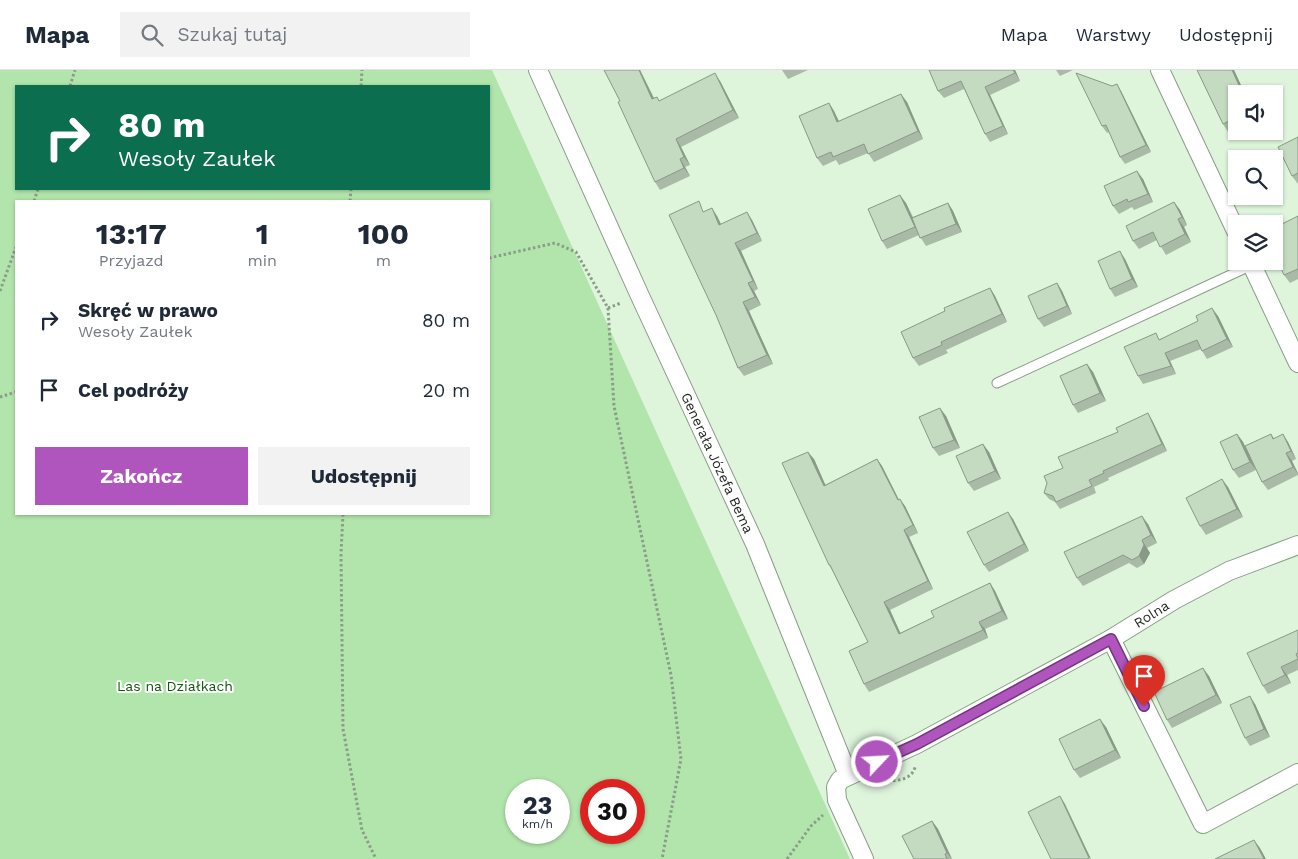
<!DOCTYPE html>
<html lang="pl">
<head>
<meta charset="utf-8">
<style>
  :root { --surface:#fff; --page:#f2f2f3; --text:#1f2937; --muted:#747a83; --line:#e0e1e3; --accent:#b054be }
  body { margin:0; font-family:"Work Sans",sans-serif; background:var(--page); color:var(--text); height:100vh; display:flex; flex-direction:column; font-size:19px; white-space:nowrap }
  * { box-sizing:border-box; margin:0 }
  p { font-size:16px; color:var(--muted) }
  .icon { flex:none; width:28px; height:28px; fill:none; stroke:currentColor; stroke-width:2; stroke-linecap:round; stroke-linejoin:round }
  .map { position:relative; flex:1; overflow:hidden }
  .sheet { position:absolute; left:15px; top:130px; width:475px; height:315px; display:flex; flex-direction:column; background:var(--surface); border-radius:0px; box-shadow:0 1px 4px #0004 }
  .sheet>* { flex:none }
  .guide { position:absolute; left:15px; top:15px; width:475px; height:105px; border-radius:0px; box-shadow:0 1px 4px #0004; background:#0b6e4f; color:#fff; overflow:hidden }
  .tools { position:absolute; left:1228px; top:15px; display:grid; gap:10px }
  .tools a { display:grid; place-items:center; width:55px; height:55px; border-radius:0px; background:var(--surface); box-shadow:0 1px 4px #0004; font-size:25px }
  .speed { position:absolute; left:505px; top:709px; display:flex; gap:10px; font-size:25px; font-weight:700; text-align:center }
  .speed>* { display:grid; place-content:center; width:65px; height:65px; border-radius:50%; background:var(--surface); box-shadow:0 1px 4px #0004; line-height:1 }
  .speed small { font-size:12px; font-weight:400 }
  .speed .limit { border:8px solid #d22; background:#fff; color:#111 }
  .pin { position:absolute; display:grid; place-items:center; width:42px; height:42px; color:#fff; margin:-51px -21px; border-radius:50% 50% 50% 0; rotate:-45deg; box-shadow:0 0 5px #0007 }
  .pin .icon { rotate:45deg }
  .me { position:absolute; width:55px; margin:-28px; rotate:65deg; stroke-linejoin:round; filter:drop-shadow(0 0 4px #0008) }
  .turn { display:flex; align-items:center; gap:18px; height:105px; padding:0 20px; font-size:22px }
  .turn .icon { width:65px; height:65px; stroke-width:2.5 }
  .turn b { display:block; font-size:35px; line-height:42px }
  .eta { display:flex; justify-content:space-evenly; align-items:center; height:85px; text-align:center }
  .eta b { font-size:30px; font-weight:700; line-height:35px }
  .button { display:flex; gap:10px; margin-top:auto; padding:10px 20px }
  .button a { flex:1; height:58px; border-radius:0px; background:var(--accent); color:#fff; font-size:20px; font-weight:700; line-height:58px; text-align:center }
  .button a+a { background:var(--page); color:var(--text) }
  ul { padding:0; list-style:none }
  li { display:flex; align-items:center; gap:15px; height:70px; padding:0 20px }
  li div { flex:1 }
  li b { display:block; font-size:19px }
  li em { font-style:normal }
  header { display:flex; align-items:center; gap:30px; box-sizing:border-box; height:70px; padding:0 25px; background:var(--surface); border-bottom:1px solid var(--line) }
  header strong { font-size:24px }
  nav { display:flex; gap:28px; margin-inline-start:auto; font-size:18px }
  .search { width:350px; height:45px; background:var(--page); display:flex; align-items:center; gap:12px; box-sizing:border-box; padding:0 18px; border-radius:0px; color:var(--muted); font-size:19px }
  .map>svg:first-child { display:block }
</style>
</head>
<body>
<header>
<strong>Mapa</strong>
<div class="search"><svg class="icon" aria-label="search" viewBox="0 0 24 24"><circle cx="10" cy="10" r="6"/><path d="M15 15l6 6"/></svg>Szukaj tutaj</div>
<nav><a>Mapa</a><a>Warstwy</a><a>Udostępnij</a></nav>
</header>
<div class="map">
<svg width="1298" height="789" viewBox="0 0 1298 789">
  <rect width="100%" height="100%" fill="#def4db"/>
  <path fill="#b1e5ab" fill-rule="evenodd" d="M0 0H492L850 789H0ZM16 16H489V119H16ZM16 131H489V444H16ZM516 720H559V762H516ZM591 720H634V762H591Z"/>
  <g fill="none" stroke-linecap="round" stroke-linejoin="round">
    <defs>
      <path id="lane" d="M997 313 1252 195"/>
      <g id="street">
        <path id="s1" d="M538 0 640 226 755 474 848 705"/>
        <path d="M1160 0 1236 161"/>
        <path d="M1250 191 1298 293"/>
        <path d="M1111 569 1203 754 1298 703"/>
        <path id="s2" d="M864 789 837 730 836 717 840 710 917 674 1111 569 1174 530 1229 501 1298 475"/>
      </g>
    </defs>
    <use href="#lane" stroke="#889d86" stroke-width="11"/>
    <use href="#street" stroke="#889d86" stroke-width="20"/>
    <path stroke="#8c9c8a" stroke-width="3" stroke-dasharray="2.5 2.5" stroke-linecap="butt" d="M70 16 75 0
      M361 16 362 0
      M34 131 38 119
      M350 131 351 119
      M489 188 555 173 576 182 608 238 614 336 671 605 681 689 662 789
      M0 221 16 177
      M608 238 621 233
      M0 327 16 322
      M343 444 341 483 343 659 362 760 376 789
      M888 710C898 712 913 708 915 697
      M787 789 811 756 823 745"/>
    <use href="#lane" stroke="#fff" stroke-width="9"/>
    <use href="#street" stroke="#fff" stroke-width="18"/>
  </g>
  <path fill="#a9bba6" d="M604 0H640L654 28 657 27 659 31 720 11 739 48 681 77 690 95 685 97 690 106 660 120 655 112 620 31Z
    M782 0H808L788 9Z
    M929 0H1015L1020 11 990 25 1008 64 990 72 985 64 964 19 944 28 938 21Z
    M1056 0H1073L1060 6Z
    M1197 0H1234L1245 24H1236V59L1228 62 1223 54Z
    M1121 21 1151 82 1125 94 1120 87 1109 62 1107 63 1102 56Z
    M907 32 923 69 874 92 868 83 839 95 836 90 823 96 817 88 829 33 834 41 839 52Z
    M1298 67V114L1292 106Z
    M1143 109 1153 132 1134 140 1132 137 1119 144 1113 136Z
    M1174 132 1180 140 1187 155 1184 157 1191 172 1166 185 1157 170 1139 179 1133 171Z
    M906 133 913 147 948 133 953 141 962 162 926 176 919 165 887 179 882 171Z
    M705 141 717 146 721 154 752 150 762 171 741 181 758 219 754 221 761 235 749 241 773 294 744 306 738 298 716 245Z
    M1298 146V209L1290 213 1284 205Z
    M1125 189 1138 217 1115 227 1110 219Z
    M1057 213 1062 221 1072 244 1044 257 1038 249Z
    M990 218 995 226 1007 252 946 280 948 283 919 296 913 288 945 241Z
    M1218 246 1233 277 1207 289 1201 279 1170 291 1176 304 1143 314 1138 306 1160 269Z
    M1093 302 1106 331 1078 343 1073 335Z
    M946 346 960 378 939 386 933 378Z
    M1152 350 1167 381 1108 408 1109 410 1094 417 1096 423 1060 439 1055 432 1049 429 1044 423 1063 398Z
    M1237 364 1243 372 1256 400 1239 408 1233 400Z
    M1271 364 1274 368 1288 372 1296 389 1292 391 1298 403V405L1268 420 1262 412Z
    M989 382 1001 409 974 421 968 413Z
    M814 389 825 415 877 389 882 396 899 430 905 436 918 463 909 467 933 519 890 540 900 563 934 547 990 513 995 521 1008 549 985 559 988 568 869 622 864 614 868 572 833 502 829 495Z
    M1228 417 1243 447 1206 465 1200 456Z
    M1013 449 1029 481 989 502 984 495Z
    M1148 454 1157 473 1147 478 1150 483 1144 494 1137 498 1129 493 1083 516 1077 508Z
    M1298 560V600L1287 605 1291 613 1268 624 1263 616Z
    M1209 606 1222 633 1172 658 1167 650Z
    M1255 634 1270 667 1250 676 1245 668Z
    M1106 657 1121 688 1080 708 1074 700Z
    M932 751 938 759 952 789H914Z"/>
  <path fill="#899987" d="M639 0H640L658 37 652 29Z
    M1013 0H1015L1020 11 1015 3Z
    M1232 0H1234L1245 24H1243Z
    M715 3 720 11 739 48 733 40Z
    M1117 14 1121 21 1151 82 1146 75Z
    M985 17 990 25 1008 64 1003 56Z
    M901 24 907 32 923 69 918 61Z
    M829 33 834 41 843 60 837 52Z
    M676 69 681 77 690 95 684 87Z
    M680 89 685 97 690 106 684 98Z
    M1137 101 1143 109 1153 132 1148 124Z
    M900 125 906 133 920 165 915 157Z
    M1174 132 1180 140 1187 155 1182 147Z
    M948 133 953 141 962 162 956 154Z
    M712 138 717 146 725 163 719 155Z
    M747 142 752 150 762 171 757 163Z
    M1178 149 1184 157 1191 172 1185 164Z
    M735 173 741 181 758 219 753 211Z
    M1120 181 1125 189 1138 217 1132 209Z
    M748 213 754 221 761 235 755 227Z
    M1057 213 1062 221 1072 244 1067 236Z
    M990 218 995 226 1007 252 1002 244Z
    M743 232 749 241 773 294 767 285Z
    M1212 238 1218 246 1233 277 1227 269Z
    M1165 283 1170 291 1176 304 1171 296Z
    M1087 294 1093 302 1106 331 1100 323Z
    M940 338 946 346 960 378 954 370Z
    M1148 343 1152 350 1167 381 1162 374Z
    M1237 364 1243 372 1256 400 1250 392Z
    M1283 364 1288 372 1296 389 1291 381Z
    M983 374 989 382 1001 409 995 401Z
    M808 382 814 389 829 423 824 416Z
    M1286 383 1292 391 1298 404 1293 397Z
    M877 389 882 396 903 438 898 430Z
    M1222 409 1228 417 1243 447 1237 439Z
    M900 429 905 436 918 463 913 455Z
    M1008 442 1013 449 1029 481 1024 474Z
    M1142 446 1148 454 1157 473 1151 465Z
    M904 460 909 467 933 519 928 511Z
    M1142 470 1150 483 1144 494 1139 486Z
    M990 513 995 521 1008 549 1002 541Z
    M884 532 890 540 904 571 899 564Z
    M979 552 985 559 988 568 983 560Z
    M1281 597 1287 605 1291 613 1285 605Z
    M1203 598 1209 606 1222 633 1216 625Z
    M1250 626 1255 634 1270 667 1264 659Z
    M1100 649 1106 657 1121 688 1115 680Z
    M1060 726 1065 734 1091 789 1089 788Z
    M932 751 938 759 952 789 947 783Z
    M1254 770 1260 778 1266 789H1264Z"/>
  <path fill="#c4dac1" stroke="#899987" d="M604 0H639L652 29 657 27 659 31 715 3 733 40 676 69 684 87 680 89 684 98 655 112 618 32 620 31Z
    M929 0H1013L1015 3 985 17 1003 56 985 64 961 11 938 21Z
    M1197 0H1232L1243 24H1236V48L1223 54Z
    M1076 3 1112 16 1117 14 1146 75 1120 87 1106 55 1102 56Z
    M901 24 918 61 868 84 864 74 833 87 831 82 817 88 799 46 829 33 837 52Z
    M1298 67V103L1292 106 1278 77Z
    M1137 101 1148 124 1128 132 1127 129 1113 136 1104 116Z
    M900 125 915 157 882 171 868 139Z
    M699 131 703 142 712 138 719 155 747 142 757 163 735 173 753 211 748 213 755 227 743 232 767 285 738 298 716 245 669 145Z
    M1174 132 1182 147 1178 149 1185 164 1160 177 1153 162 1133 171 1126 156Z
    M948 133 956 154 920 168 912 148Z
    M1298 146V199L1284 205 1274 183V158Z
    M1120 181 1132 209 1110 219 1098 191Z
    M1057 213 1067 236 1038 249 1028 226Z
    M990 218 1002 244 941 272 942 275 913 288 901 262 945 241 944 238Z
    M1212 238 1227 269 1202 281 1197 270 1165 283 1171 296 1138 306 1124 277 1156 263 1159 270 1198 251 1196 246Z
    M1087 294 1100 323 1073 335 1060 306Z
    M940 338 954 370 933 378 919 347Z
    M1148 343 1162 374 1103 401 1104 403 1089 410 1092 416 1056 432 1053 426 1044 423 1047 413 1044 406 1063 398 1058 387 1118 362 1116 358Z
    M1237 364 1250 392 1233 400 1220 372Z
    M1271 364 1273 369 1283 364 1291 381 1286 383 1293 397 1262 412 1245 376Z
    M983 374 995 401 968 413 956 386Z
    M808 382 824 416 877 389 898 430 900 429 913 455 904 460 928 511 884 532 899 564 934 547 931 541 990 513 1002 541 979 552 983 560 864 614 849 581 868 572 830 495H829L782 393Z
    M1222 409 1237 439 1200 456 1186 428Z
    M1008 442 1024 474 984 495 967 462Z
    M1142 446 1151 465 1142 470 1144 475 1139 486 1132 490 1123 485 1077 508 1064 482Z
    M1298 560V583L1296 584 1298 589 1281 597 1285 605 1263 616 1247 583Z
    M1203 598 1216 625 1167 650 1154 622Z
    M1250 626 1264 659 1245 668 1230 635Z
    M1100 649 1115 680 1074 700 1059 669Z
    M1060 726 1089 788 1087 789H1051L1028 742Z
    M932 751 947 783 945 784 947 789H914L902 766Z
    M1254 770 1264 789H1215Z"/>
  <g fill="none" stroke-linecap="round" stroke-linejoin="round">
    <defs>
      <path id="route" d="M877 692 917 674 1111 569 1144 636"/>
    </defs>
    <use href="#route" stroke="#72377c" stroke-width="12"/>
    <use href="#route" stroke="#b054be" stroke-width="9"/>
  </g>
  <g text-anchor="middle" stroke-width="4" stroke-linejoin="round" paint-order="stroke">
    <g font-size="14" fill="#1e271d" stroke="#fff">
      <text dy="5" stroke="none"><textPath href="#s1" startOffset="432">Generała Józefa Bema</textPath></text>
      <text dy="5" stroke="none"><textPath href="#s2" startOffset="439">Rolna</textPath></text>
    </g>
    <g font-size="14" fill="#0f5809" stroke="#fff">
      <text x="175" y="621">Las na Działkach</text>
    </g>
  </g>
</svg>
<div class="tools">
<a><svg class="icon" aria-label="sound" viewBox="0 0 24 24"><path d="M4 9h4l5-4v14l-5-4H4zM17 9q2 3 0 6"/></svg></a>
<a><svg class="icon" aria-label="search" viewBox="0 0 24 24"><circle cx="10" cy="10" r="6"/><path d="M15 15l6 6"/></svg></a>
<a><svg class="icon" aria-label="layers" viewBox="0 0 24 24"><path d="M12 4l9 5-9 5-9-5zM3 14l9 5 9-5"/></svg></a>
</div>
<div class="speed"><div>23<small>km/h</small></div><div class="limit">30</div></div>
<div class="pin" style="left:1144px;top:636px;background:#d93025"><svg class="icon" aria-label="arrive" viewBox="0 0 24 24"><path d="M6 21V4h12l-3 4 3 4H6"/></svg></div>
<svg class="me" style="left:877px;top:692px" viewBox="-20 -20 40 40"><circle r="17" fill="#b054be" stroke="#fff" stroke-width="3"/><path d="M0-11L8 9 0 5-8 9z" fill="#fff"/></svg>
<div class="guide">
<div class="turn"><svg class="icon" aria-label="right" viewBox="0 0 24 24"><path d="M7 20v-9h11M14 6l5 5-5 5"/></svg><div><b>80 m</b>Wesoły Zaułek</div></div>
</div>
<section class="sheet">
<div class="eta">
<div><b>13:17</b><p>Przyjazd</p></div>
<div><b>1</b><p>min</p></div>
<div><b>100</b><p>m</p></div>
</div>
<ul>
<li><svg class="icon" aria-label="right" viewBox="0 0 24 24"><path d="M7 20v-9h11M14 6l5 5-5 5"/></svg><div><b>Skręć w prawo</b><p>Wesoły Zaułek</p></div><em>80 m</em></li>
<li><svg class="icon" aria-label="arrive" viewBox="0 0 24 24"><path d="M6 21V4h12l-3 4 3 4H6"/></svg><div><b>Cel podróży</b></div><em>20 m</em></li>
</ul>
<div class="button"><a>Zakończ</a><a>Udostępnij</a></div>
</section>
</div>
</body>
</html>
